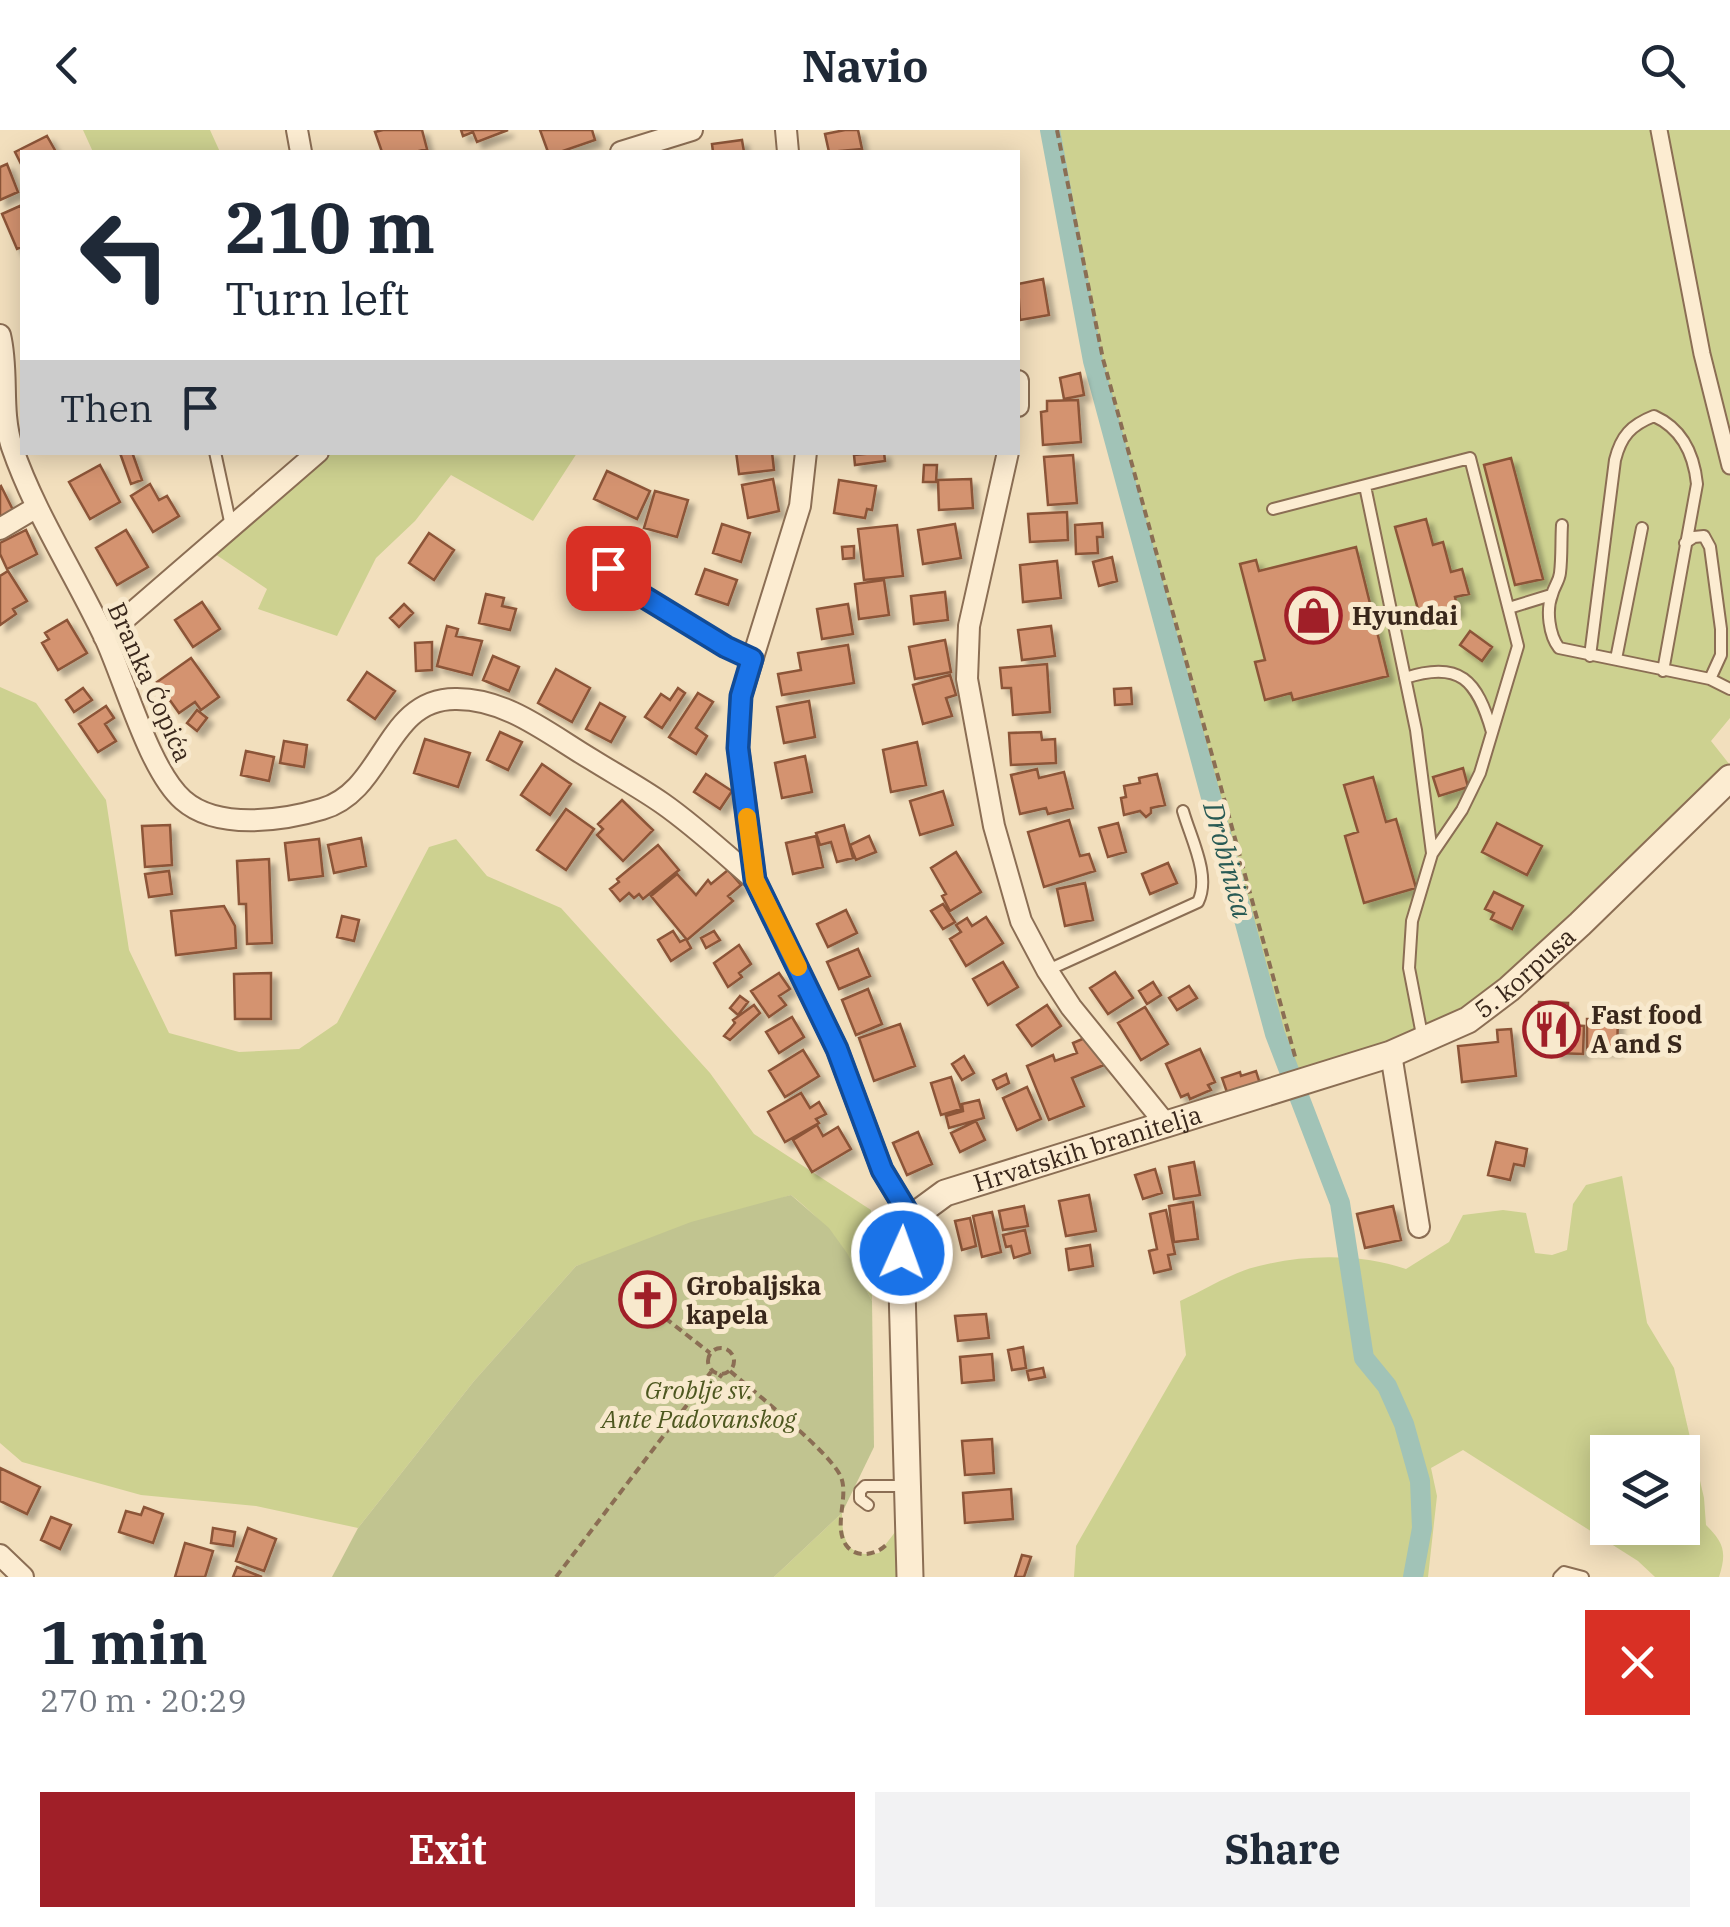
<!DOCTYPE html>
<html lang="en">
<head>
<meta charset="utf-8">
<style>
  :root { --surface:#fff; --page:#f2f2f3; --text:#1f2937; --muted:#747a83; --accent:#a01f28 }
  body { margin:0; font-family:"IBM Plex Serif",serif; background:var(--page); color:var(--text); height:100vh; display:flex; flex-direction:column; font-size:38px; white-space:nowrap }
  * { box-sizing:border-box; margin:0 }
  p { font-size:32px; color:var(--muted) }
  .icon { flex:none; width:55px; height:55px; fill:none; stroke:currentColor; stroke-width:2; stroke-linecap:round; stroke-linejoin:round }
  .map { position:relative; height:1447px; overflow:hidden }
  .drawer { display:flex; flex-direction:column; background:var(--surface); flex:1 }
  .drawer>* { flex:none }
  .banner { position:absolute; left:20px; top:20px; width:1000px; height:305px; border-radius:0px; box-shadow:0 5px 25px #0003; background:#fff; color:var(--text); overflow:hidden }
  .tools { position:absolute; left:1590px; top:1305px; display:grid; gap:20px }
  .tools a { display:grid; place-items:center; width:110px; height:110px; border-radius:0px; background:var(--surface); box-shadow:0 5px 25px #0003; font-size:50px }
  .pin { position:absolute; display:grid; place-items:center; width:85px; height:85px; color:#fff; margin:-42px; border-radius:20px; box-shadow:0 5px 15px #0006 }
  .me { position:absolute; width:110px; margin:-55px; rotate:2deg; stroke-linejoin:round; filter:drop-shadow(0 0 8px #0008) }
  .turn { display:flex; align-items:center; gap:35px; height:210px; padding:0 40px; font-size:45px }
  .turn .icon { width:130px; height:130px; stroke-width:2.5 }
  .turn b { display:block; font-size:70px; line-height:85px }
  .then { display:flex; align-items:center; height:95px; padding:0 40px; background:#0003; gap:20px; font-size:38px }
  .round { display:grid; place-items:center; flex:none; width:105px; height:105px; border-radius:0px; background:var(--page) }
  .summary { display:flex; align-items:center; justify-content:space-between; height:170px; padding:0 40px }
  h1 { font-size:60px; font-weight:800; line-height:75px }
  .button { display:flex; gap:20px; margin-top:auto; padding:20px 40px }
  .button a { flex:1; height:115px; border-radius:0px; background:var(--accent); color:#fff; font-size:40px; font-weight:800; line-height:115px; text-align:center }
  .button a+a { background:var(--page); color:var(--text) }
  header { display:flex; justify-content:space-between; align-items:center; height:130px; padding:0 40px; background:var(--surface); font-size:45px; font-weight:800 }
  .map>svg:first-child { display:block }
</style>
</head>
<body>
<header><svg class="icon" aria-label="back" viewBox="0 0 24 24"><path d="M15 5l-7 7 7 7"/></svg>Navio<svg class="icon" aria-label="search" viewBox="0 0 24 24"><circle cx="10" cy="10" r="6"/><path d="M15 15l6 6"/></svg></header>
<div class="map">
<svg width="1730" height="1447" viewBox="0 0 1730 1447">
  <defs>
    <filter id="shadow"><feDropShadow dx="6" dy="6" stdDeviation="2.5" flood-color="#0004"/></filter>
  </defs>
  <rect width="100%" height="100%" fill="#f2dfbd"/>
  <path fill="#cdd190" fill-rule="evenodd" d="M83 0H210L220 22H93Z
    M1048 0H1730V588L1711 611 1730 635V648L1509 859 1299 962 1275 904 1093 231Z
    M318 323H577L533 391 451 345 415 391 376 428 337 506 258 479 267 459 206 418Z
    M0 557 36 573 106 670 129 820 169 903 239 922 299 919 337 893 429 717 456 709 487 746 561 778 710 943 754 1004 871 1080 872 1171C849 1127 832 1097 791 1065L576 1136 474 1251 358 1398 256 1376 141 1365 22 1332 0 1313Z
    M1622 1046 1647 1193 1674 1238 1704 1368 1706 1395C1724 1413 1727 1422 1719 1447H1655L1638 1431 1463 1320 1431 1338 1437 1366 1428 1447H1074L1076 1416 1186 1225 1180 1171C1205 1160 1232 1142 1259 1136 1305 1124 1362 1124 1406 1139L1449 1112 1463 1085 1503 1080 1526 1083 1535 1123 1552 1125 1567 1120 1573 1074 1586 1055ZM1608 1322H1682V1398H1608Z
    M842 1383C842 1409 847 1429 879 1423L909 1384 910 1447H774Z"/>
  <path fill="#c1c490" d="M791 1065 829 1098 847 1123 872 1171 874 1317 842 1383 774 1447H332L358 1398 474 1251 576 1136 691 1092Z"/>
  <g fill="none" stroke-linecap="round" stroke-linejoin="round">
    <path stroke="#a1c3b7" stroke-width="20" d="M1050 0 1093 231 1275 904 1340 1073 1364 1228 1387 1256 1404 1294 1420 1351 1422 1398 1413 1447"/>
  </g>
  <path fill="#d4936f" stroke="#8c5438" stroke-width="2.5" filter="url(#shadow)" d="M383 0H422L427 19 415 22H382L375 2Z
    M461 0H508L477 12 473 2 463 6Z
    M540 0H592L595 10 560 22H548Z
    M845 0H858L862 19 829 22 825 4Z
    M47 6 56 22H22V36L15 22Z
    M742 10 744 22H713L712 14Z
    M7 34 18 62 0 70V37Z
    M22 75V117L17 119 2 84Z
    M1043 149 1049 185 1020 190 1018 154Z
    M1080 243 1084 265 1064 269 1060 248Z
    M1078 270 1081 312 1043 315 1041 282 1047 281V271Z
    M132 322 142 350 131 354 120 323Z
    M736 322H772L774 340 739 344Z
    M884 322 885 331 855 335 854 325Z
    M1073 325 1077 373 1048 375 1044 327Z
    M1511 328 1543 449 1515 455 1484 335Z
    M100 335 120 372 90 389 69 352Z
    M924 335H937L936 352H923Z
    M607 341 650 361 637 389 594 369Z
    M773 349 779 381 748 388 742 355Z
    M971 349 973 378 939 380 938 350Z
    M839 350 876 356 872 380 867 379 865 388 834 383Z
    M150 354 159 370 167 366 179 386 153 402 131 366Z
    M1 356 15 384 0 392V357Z
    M655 361 688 370 677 407 644 398Z
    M1067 382 1068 410 1030 412 1028 384Z
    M1426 389 1433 415 1443 412 1451 442 1462 439 1469 464 1455 467 1458 480 1421 490 1395 397Z
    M1102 393 1103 407H1097L1098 423 1076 424 1075 395Z
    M722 394 750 403 741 432 713 423Z
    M955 394 961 428 923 434 918 400Z
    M897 395 903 446 864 450 858 399Z
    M26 400 37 424 7 439 0 424V413Z
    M126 400 148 437 117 455 96 418Z
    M429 403 454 420 434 450 409 433Z
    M854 416V428L843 429 842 417Z
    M1356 417 1388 546 1293 570 1291 563 1265 570 1255 532 1265 530 1240 434 1256 430 1259 441Z
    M1112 427 1117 451 1099 456 1093 432Z
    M1057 431 1061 468 1023 472 1020 435Z
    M705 439 737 450 728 475 696 464Z
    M8 441 27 471 13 479 16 484 0 495V446Z
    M884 450 889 485 859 489 855 454Z
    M945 462 948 490 914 494 911 466Z
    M486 464 504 468 502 476 516 479 510 500 479 493Z
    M202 472 220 499 193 517 175 490Z
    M404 474 413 483 399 497 390 488Z
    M848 474 853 504 822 509 817 479Z
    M67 490 87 523 58 540 42 513 49 509 45 503Z
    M447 496 458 499 456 506 482 511 472 545 437 536Z
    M1051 496 1055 526 1022 530 1018 500Z
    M1470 501 1492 517 1482 531 1460 515Z
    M945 510 951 542 915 549 909 517Z
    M432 512V540L416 541 415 513Z
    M848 515 854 553 782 565 778 544 801 540 798 523Z
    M493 526 519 537 509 561 483 550Z
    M191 528 219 567 201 580 195 572 179 583 157 552Z
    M1047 534 1050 582 1013 585 1011 558H1002L1000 538Z
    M556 539 590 558 572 592 538 573Z
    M367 542 395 561 375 589 348 570Z
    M950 545 956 565 946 568 952 586 923 594 913 555Z
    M83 558 92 570 74 582 66 570Z
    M678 558 685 563 662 598 645 587 661 564 670 570Z
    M1131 558 1132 574 1115 575 1114 559Z
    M698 563 713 572 696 598 707 606 696 624 669 607Z
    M809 571 815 607 784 613 777 577Z
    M600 573 625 587 611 612 586 599Z
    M106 576 114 588 105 594 116 611 98 622 79 594Z
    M197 580 207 588 197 601 187 593Z
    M500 602 522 612 508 640 487 630Z
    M1041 602 1042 610 1055 609 1056 633 1011 635 1009 603Z
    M425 609 470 623 458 657 414 643Z
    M284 611 307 615 304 637 280 633Z
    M917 612 926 655 891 662 883 620Z
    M246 621 274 627 269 651 241 645Z
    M805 626 812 662 782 668 775 633Z
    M542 634 571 654 550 685 521 665Z
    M1463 638 1468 657 1439 666 1433 647Z
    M1037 639 1039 648 1064 642 1073 678 1048 684 1046 678 1020 684 1011 645Z
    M706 644 732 661 720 679 694 662Z
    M1157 644 1165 675 1151 678V683L1146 687 1140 681 1124 685 1121 668 1126 667 1124 656 1140 653 1139 648Z
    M1373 647 1386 692 1396 689 1416 758 1364 773 1345 706 1358 702 1344 655Z
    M943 661 953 695 920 705 910 671Z
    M622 670 653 700 623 731 597 705 603 699 598 694Z
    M566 679 594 699 566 740 537 720Z
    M1069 690 1080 726 1089 724 1095 741 1044 757 1028 702Z
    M1118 693 1126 722 1108 727 1099 698Z
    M1497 693 1542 716 1527 745 1482 722Z
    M170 695 172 735 145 737 142 696Z
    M844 695 853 728 837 732 831 712 820 715 816 703Z
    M816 706 823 737 793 744 786 713Z
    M869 706 876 722 856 730 850 715Z
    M361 708 366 736 334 743 328 715Z
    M319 709 323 746 289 750 285 713Z
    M658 715 679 740 643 769 639 764 634 768 629 763 620 771 610 759 619 752 617 749Z
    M956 722 981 762 950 781 942 766 946 764 931 738Z
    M269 729 272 813 247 814 246 774H239L237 731Z
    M1168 733 1177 753 1150 764 1142 744Z
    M728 740 741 755 728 766 733 771 687 810 651 766 677 744 696 765 708 750 711 754Z
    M169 741 172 764 149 767 145 744Z
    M1085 753 1093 790 1065 796 1057 759Z
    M1494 762 1523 776 1512 799 1491 789 1494 783 1485 779Z
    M943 774 955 792 943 799 931 781Z
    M224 776 235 796 236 818 176 825 171 781Z
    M846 780 857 803 828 817 817 794Z
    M342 786 359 790 354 811 337 807Z
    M986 787 1003 813 966 836 950 809 961 802 956 795 967 788 972 796Z
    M673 801 680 812 686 809 691 818 671 831 658 810Z
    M714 801 720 810 706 818 701 808Z
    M739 815 751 834 739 843 742 847 728 857 714 833Z
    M858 819 870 846 839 859 827 832Z
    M1003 832 1018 857 988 875 973 849Z
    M1115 842 1133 868 1108 884 1090 858Z
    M271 843V889H235L234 844Z
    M779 843 790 859 779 866 786 875 769 887 751 861Z
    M1153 852 1161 865 1147 874 1139 861Z
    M1189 856 1197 868 1177 880 1169 868Z
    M868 859 882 894 856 905 842 870Z
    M740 866 748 872 738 885 730 878Z
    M1539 872 1568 873 1567 901 1571 902V895L1584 896 1583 924 1555 923V914L1537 913Z
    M754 875 760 883 730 910 724 906 735 893 733 890Z
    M1047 875 1061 896 1032 916 1017 895Z
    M1145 877 1168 914 1141 930 1118 893Z
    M792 887 804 907 779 923 766 902Z
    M1587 889H1618L1617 920H1587Z
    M900 894 915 936 874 951 859 908Z
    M1511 899 1516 946 1462 952 1458 916 1498 912 1497 900Z
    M1092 905 1104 935 1072 948 1084 976 1049 990 1027 936 1053 925 1055 931 1077 923 1073 913Z
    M1200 919 1215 952 1208 955 1211 960 1190 969 1188 964 1181 967 1166 934Z
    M803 920 819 946 785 967 769 941Z
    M964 926 974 943 962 950 952 934Z
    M1256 941 1261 957 1229 968 1222 948 1240 942 1241 946Z
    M1006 944 1009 953 997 959 993 950Z
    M951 947 961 979 941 985 931 953Z
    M1027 957 1041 989 1017 1000 1003 968Z
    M801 963 810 978 819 972 826 984 816 989 819 993 785 1012 768 982Z
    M979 970 984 988 949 998 946 986 963 981 962 974Z
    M976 991 985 1010 960 1022 951 1003Z
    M817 995 823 1006 838 997 851 1019 812 1042 793 1010Z
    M918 1002 932 1034 907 1045 893 1013Z
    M1496 1012 1527 1019 1524 1036 1514 1034 1510 1050 1488 1045Z
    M1194 1032 1200 1065 1174 1069 1169 1037Z
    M1155 1039 1162 1063 1143 1069 1135 1045Z
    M1089 1065 1096 1101 1066 1106 1059 1071Z
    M1193 1072 1198 1109 1174 1112 1169 1076Z
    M1024 1076 1028 1096 1003 1100 999 1081Z
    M1393 1076 1401 1110 1365 1118 1357 1084Z
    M1166 1080 1175 1124 1168 1125 1171 1139 1154 1143 1149 1121 1157 1119 1150 1084Z
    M992 1082 1001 1122 982 1127 973 1086Z
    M970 1088 976 1116 962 1120 955 1091Z
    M1025 1100 1030 1123 1014 1128 1011 1116 1006 1117 1003 1105Z
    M1090 1115 1093 1136 1069 1140 1066 1119Z
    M634 1153 643 1162 647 1157 661 1171 662 1180 655 1188 645 1189 630 1174 635 1169 627 1161Z
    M986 1184 989 1208 958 1211 955 1186Z
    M1023 1217 1026 1238 1012 1240 1008 1220Z
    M992 1224 994 1250 962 1253 960 1227Z
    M1043 1238 1045 1247 1029 1250 1027 1241Z
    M992 1309 994 1343 965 1345 962 1311Z
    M0 1338 40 1357 27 1384 0 1371Z
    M1011 1359 1013 1389 965 1393 963 1363Z
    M144 1377 163 1384 153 1413 119 1402 126 1381 141 1385Z
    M51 1387 71 1395 60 1419 41 1410Z
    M213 1398 235 1402 233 1416 211 1413Z
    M248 1398 276 1409 264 1441 236 1431Z
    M185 1413 213 1421 205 1447H175Z
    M1022 1425 1031 1427 1024 1447H1015Z
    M237 1437 262 1447H233Z"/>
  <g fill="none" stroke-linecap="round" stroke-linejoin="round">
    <defs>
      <path id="service" d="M215 322 231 396
        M1365 356 1416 600 1432 723
        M1273 379 1470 328 1518 516 1480 643 1462 680 1432 724 1412 791 1409 838 1423 910
        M1562 395C1561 411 1562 427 1560 443 1559 452 1554 456 1552 465 1546 480 1549 505 1559 518L1710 549 1730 559
        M1685 413 1694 407 1704 406 1710 417 1721 499V525L1710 549
        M605 425 618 451 725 517 752 529
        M1509 478 1551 465
        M1590 526 1615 330C1621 306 1631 295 1654 286 1683 299 1694 325 1697 354L1663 541
        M1616 529 1642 398
        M1405 548C1460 530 1477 550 1492 602
        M1048 840 1198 772C1211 746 1191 709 1183 681
        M868 1375 860 1369V1361L865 1356H908
        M1559 1447 1564 1442 1583 1447"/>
      <path id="pedestrian" d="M1659 0 1702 224 1730 336"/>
      <path id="minor" d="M297 0 301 22
        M786 0 788 22
        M621 22 692 0
        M0 205C9 242 0 280 12 317 35 384 75 444 105 508 125 551 149 640 183 670 217 700 282 691 322 679 385 661 385 569 455 569 506 568 549 604 591 629 615 644 639 657 662 673 695 696 725 724 755 750
        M1018 251V276
        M806 322 800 376 741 566 738 617 755 750 837 919 882 1040 911 1088
        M1008 322 969 496 967 549 994 696 1021 791 1047 840 1071 877 1165 993
        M0 399 37 377
        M104 507 318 322
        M1391 924 1419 1097
        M0 1425 23 1447"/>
      <g id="tertiary">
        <path id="s1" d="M910 1447 901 1123 911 1088 945 1063 1391 924 1468 890 1509 859 1580 794 1730 648"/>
      </g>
    </defs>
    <use href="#service" stroke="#8b6e54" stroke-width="14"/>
    <use href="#pedestrian" stroke="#8b6e54" stroke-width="19"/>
    <use href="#minor" stroke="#8b6e54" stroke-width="24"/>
    <use href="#tertiary" stroke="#8b6e54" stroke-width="29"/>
    <path stroke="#8b6e54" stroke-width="4" stroke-dasharray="8 5" stroke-linecap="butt" d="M1057 0 1103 229 1296 930
      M665 1188 710 1223
      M708 1231a13 13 0 1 1 26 0a13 13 0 1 1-26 0Z
      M730 1241C753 1261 831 1323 841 1347 849 1367 833 1396 846 1415 856 1429 876 1425 886 1415
      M692 1267 711 1242
      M556 1447 690 1271 709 1262 722 1244"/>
    <use href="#service" stroke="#fcecd1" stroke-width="10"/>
    <use href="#pedestrian" stroke="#fcecd1" stroke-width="15"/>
    <use href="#minor" stroke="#fcecd1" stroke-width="20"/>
    <use href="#tertiary" stroke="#fcecd1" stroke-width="25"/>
  </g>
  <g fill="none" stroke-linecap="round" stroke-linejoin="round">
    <defs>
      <path id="route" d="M608 438 618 451 726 517 752 529 741 566 738 618 755 750 837 919 882 1040 911 1088 902 1123"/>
    </defs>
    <use href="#route" stroke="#114b97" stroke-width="25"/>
    <use href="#route" stroke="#1a73e8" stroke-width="18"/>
    <path stroke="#f59e0b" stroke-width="18" d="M747 687 755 750 798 837"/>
  </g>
  <defs>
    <symbol id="shop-ring" viewBox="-11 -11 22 22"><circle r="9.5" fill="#f8e9cd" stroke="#a01f28" stroke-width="1.5"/><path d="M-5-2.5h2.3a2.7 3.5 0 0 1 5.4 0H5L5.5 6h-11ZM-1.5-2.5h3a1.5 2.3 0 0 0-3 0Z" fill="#a01f28"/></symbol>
    <symbol id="restaurant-ring" viewBox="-11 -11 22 22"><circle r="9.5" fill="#f8e9cd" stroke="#a01f28" stroke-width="1.5"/><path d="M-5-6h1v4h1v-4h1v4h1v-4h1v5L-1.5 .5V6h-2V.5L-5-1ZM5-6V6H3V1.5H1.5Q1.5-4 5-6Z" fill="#a01f28"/></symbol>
    <symbol id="church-ring" viewBox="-11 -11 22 22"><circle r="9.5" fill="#f8e9cd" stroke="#a01f28" stroke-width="1.5"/><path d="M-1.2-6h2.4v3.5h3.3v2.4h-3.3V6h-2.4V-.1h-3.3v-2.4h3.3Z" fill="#a01f28"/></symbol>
  </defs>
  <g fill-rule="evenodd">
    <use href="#shop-ring" x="1282" y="454" width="63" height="63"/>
    <use href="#restaurant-ring" x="1520" y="868" width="63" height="63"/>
    <use href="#church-ring" x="616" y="1138" width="63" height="63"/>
  </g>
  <g text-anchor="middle" stroke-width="10" stroke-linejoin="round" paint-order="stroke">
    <g font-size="25" font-weight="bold" fill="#39271b" stroke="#f8e9cd" text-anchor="start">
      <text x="1352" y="495">Hyundai</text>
      <text x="1591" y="894">Fast food<tspan x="1591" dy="29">A and S</tspan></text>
      <text x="686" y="1165">Grobaljska<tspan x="686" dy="29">kapela</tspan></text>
    </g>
    <g font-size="25" fill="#39271b" stroke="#f8e9cd">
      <text transform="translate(150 552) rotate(66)" y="9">Branka Ćopića</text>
      <text dy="9" stroke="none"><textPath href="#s1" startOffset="1028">5. korpusa</textPath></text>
      <text dy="9" stroke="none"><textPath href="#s1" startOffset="552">Hrvatskih branitelja</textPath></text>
    </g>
    <g font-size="25" font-style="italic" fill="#4d571f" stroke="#f8e9cd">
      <text x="699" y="1269">Groblje sv.<tspan x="699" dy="29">Ante Padovanskog</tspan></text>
    </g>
    <g font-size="28" font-style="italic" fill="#285a54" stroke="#f8e9cd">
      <text transform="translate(1228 730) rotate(75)" y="10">Drobinica</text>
    </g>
  </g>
</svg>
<div class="tools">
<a><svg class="icon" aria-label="layers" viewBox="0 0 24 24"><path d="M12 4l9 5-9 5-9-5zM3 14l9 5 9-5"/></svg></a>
</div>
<div class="pin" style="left:608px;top:438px;background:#d93025"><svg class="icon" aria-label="arrive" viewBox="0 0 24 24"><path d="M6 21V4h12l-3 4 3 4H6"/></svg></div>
<svg class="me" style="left:902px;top:1123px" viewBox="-20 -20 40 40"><circle r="17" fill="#1a73e8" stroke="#fff" stroke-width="3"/><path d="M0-11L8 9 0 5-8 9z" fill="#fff"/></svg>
<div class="banner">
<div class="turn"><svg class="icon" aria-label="left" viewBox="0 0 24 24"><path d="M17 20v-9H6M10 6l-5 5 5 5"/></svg><div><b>210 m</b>Turn left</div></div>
<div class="then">Then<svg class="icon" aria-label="arrive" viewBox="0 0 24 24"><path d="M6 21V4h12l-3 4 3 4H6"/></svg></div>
</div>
</div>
<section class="drawer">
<div class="summary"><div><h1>1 min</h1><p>270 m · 20:29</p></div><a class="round" style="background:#d93025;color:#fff"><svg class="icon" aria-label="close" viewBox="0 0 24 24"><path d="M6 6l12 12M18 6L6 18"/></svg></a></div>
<div class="button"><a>Exit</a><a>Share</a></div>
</section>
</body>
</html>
